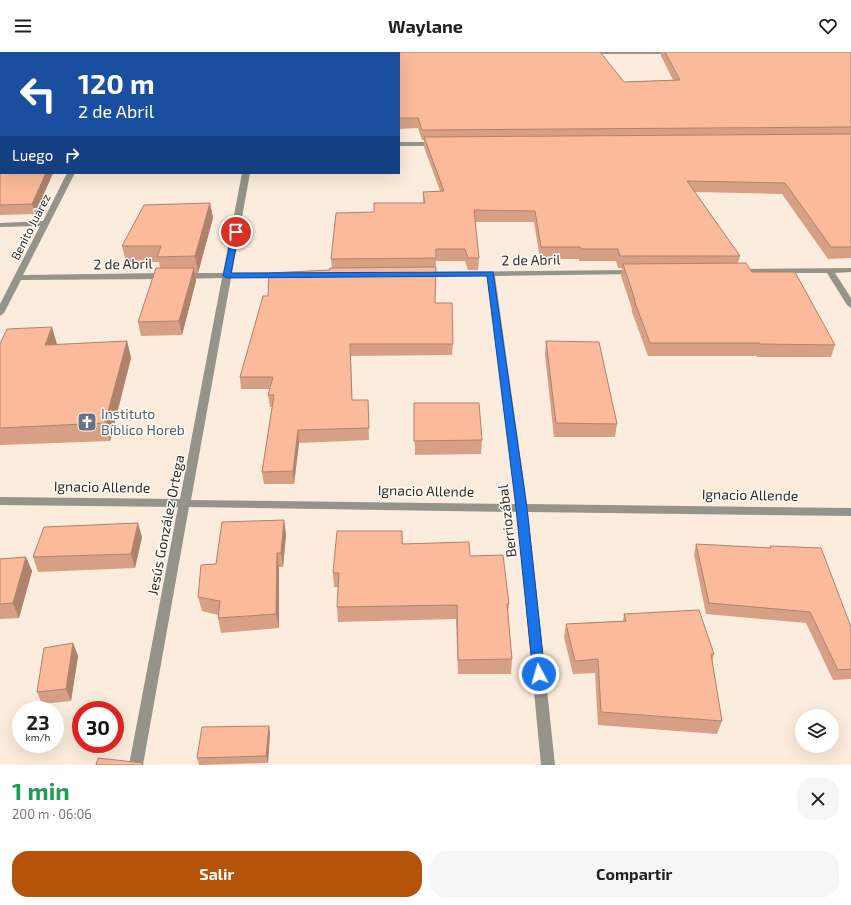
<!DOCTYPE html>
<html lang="es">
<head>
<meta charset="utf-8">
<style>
  :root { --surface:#fff; --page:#f6f6f6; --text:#222; --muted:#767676; --accent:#b45309 }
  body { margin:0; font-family:"Exo 2",sans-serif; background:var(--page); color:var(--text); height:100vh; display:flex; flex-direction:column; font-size:15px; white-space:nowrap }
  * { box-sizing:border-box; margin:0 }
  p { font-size:13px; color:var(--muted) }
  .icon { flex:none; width:22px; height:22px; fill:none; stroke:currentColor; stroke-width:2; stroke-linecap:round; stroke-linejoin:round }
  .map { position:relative; height:713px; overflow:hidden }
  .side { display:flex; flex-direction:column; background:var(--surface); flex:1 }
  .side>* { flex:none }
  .guide { position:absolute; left:0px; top:0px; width:400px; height:122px; box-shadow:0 4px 16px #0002; background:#1a4fa0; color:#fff; overflow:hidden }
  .fabs { position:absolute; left:795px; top:657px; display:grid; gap:8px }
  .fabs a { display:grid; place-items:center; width:44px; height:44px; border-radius:50%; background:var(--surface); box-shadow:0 4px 16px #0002; font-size:20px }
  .speed { position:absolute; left:12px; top:649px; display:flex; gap:8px; font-size:20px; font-weight:700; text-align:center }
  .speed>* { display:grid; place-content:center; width:52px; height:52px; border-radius:50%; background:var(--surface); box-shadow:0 4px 16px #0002; line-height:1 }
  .speed small { font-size:10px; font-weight:400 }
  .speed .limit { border:6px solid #d22; background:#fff; color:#111 }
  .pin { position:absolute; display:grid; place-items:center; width:34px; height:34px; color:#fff; margin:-17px; border:2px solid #fff; border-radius:50%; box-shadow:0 1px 4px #0007 }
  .me { position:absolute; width:44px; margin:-22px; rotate:354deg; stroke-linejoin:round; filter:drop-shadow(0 0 3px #0008) }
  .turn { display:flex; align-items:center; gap:14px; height:84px; padding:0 12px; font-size:18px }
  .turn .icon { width:52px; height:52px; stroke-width:2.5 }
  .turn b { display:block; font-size:28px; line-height:34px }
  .then { display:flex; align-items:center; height:38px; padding:0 12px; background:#0003; gap:8px; font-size:15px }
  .round { display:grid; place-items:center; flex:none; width:42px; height:42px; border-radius:16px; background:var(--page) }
  .head { display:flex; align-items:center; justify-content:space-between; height:68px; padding:0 12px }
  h1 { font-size:24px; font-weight:700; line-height:30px; color:#1e9e55 }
  .primary-button { display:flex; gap:8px; margin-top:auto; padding:8px 12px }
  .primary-button a { flex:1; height:46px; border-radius:16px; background:var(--accent); color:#fff; font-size:16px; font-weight:700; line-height:46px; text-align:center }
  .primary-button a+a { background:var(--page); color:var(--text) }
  header { display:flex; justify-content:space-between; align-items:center; height:52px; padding:0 12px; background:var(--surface); font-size:18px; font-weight:700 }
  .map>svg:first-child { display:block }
</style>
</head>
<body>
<header><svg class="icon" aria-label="menu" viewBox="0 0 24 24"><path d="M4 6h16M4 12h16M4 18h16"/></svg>Waylane<svg class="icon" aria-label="heart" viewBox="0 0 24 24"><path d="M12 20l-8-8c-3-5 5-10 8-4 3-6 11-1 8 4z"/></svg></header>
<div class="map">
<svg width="851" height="713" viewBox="0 0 851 713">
  <rect width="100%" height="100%" fill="#fcecdd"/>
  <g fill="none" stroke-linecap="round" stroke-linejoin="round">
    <path fill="#96938b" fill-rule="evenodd" d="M129 0H135V1H129Z
      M584 0H678L675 2H587Z
      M399 90H437L440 92 437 94H399Z
      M67 121H75L23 223 166 221 170 224 166 227 21 228 4 261 0 264V252L40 174 0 175V171L43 169Z
      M242 121H250L232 221H282L286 223 282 225 231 226 191 448 516 452 487 224H422L418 222 422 220 634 218 638 220 637 222 495 224 527 452 851 456V464L528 460 555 713H541L517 460 189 455 143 713H129L178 455 0 453V445L180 447 222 226 182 227 178 224 182 221H223Z
      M851 216V220L835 221 851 246V256L847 253 827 221H738L734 219 738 217Z"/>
  </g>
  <path fill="#d7a085" d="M661 0H851V206L828 207 782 142 695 140 740 204 738 211 752 220 835 293 831 305H757L756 304H648L632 260V257L621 224 622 216H618L616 209H579V207H540L534 170H475L479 206 478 218H468L465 209H436L435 251 453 292 452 303 351 304 352 348H368L369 388 299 391 294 432H264L262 420 272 355H270L268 343 270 337H241L240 325 268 244 330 218 332 216 331 207 374 160 423 151V140L440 139 424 95V88H422L418 76 399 77V1L624 30 673 28 661 4Z
    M0 15 1 121H53L35 162 0 163Z
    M210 151 213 166 198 221H195L196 229 182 283 141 284 138 270 160 216 159 210H126L122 194Z
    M127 289 131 306 110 389 0 393V292H57L56 293Z
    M546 289 617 372 615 385H554L545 303Z
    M414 351 482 388 481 402 415 403Z
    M402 479 403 492 470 504 509 552 508 561 512 607 511 622H458L456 567 338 570 337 555 338 535H334L333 521Z
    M286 482 283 515H279V576L221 581 218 566V563L202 559 198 545 216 512Z
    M142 485 135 516 38 520 33 505Z
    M696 492 770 496V494L851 575V627L833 628 806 571 706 562 694 503Z
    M26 505 32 519 19 566 0 567V507Z
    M624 562 714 602 712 610 722 669 717 682 598 673 595 621 573 622 564 585 566 572 623 569Z
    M73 591 78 604 71 649 42 652 37 640Z
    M270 681 268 711 199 713 197 706Z"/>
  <path fill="#af826c" d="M111 0H118L117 1H110Z
    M46 121H53L35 162 32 152Z
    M210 151 213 166 198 221 195 204Z
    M194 216 196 229 182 283 179 269Z
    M52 275 57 292 50 310 45 293Z
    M127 289 131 306 110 389 105 371Z
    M298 378 299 391 294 432 293 419Z
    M284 468 286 482 283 515 281 501Z
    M138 471 142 485 135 516 131 502Z
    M277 501 279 515V576L276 562Z
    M26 505 32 519 19 566 13 551Z
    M73 591 78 604 71 649 66 637Z
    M269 674 270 681 268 711 266 704Z"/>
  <path fill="#faba9b" stroke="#af826c" d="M80 0H111L110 1H80Z
    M353 0H600L624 30 680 28 665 0H851V75L422 78 418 66H399V1H353Z
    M0 15H1V121H46L32 152 0 153Z
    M851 82V195H831L785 131 687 129 740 204H620L618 197H581L580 195H541L535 159 474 158 479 206H468L465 197H436V206L331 207 336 161 374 160V151H425L423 140 444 139 424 85Z
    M210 151 195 204 157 205 161 194H122L144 153Z
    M746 211 752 220H795L835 293 760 292 759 291H650L634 248H635L623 212Z
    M436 215 435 251H452L453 292H350L352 348H368L369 376 298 378 293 419 262 420 274 343H268L273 325H240L263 244H268L269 221 330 218V216Z
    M156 216H194L179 269 138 270Z
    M52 275 45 293 127 289 105 371 0 376V292L7 277Z
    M546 289 599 290 617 372 556 371Z
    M414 351H479L482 388 414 389Z
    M284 468 281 501H277L276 562 218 566 220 549 198 545 201 513 216 512 222 470Z
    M138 471 131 502 33 505 44 475Z
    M337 479H402V492L469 490 470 504 503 503 509 552H507L512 607 458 608 457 553 337 555 339 521H333Z
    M696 492 771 496 770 494 821 496 851 575V617L838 618 810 560 709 551Z
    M26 505 13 551 0 552V507Z
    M699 558 714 602H711L722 669 601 660 598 607 575 609 566 572 626 569 624 562Z
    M73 591 66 637 37 640 44 596Z
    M269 674 266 704 197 706 202 675Z
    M98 706 143 711 142 713H96Z"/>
  <path fill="#1a73e8" stroke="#114b97" d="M233 178H236L239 180 231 221 493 220 527 456 545 622 543 626 539 627 535 626 533 622 516 456 487 224 227 226 223 224Z"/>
  <defs>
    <symbol id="church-square" viewBox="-11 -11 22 22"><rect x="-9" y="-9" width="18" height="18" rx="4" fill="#6b7280" stroke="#fffcf8"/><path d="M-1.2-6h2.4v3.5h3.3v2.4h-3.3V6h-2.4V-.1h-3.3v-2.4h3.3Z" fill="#fff"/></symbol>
  </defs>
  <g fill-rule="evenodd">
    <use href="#church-square" x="76" y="359" width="22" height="22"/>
  </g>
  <g text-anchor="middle" stroke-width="3" stroke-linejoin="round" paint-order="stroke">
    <g font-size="12" fill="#332d27" stroke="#fffcf8">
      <text transform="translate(31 175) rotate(-63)" y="4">Benito Juárez</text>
    </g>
    <g font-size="14" fill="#332d27" stroke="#fffcf8">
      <text transform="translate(531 208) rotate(-1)" y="5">2 de Abril</text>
      <text transform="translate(123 212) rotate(-1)" y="5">2 de Abril</text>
      <text transform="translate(102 435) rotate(1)" y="5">Ignacio Allende</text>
      <text transform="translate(426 439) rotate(1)" y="5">Ignacio Allende</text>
      <text transform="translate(750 443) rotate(1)" y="5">Ignacio Allende</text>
      <text transform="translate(507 469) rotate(-97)" y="5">Berriozábal</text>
      <text transform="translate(166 473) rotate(-79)" y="5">Jesús González Ortega</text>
    </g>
    <g font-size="14" fill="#5b616d" stroke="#fffcf8" text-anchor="start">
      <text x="101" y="367">Instituto<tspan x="101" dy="16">Bíblico Horeb</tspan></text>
    </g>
  </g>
</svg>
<div class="fabs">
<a><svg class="icon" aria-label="layers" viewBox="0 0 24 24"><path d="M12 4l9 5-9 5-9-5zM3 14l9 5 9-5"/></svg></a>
</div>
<div class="speed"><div>23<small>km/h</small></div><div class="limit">30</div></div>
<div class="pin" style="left:236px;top:180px;background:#d93025"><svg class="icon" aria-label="arrive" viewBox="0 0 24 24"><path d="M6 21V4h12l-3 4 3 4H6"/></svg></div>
<svg class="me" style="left:539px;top:622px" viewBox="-20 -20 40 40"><circle r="17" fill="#1a73e8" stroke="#fff" stroke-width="3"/><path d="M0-11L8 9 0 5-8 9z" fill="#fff"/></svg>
<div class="guide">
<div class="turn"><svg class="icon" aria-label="left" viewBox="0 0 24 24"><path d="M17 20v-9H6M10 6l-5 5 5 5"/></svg><div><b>120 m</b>2 de Abril</div></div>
<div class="then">Luego<svg class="icon" aria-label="right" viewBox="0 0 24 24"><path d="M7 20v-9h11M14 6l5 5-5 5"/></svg></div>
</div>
</div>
<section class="side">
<div class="head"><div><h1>1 min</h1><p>200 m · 06:06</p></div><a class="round"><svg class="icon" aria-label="close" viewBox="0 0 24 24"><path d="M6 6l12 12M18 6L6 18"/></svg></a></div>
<div class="primary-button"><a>Salir</a><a>Compartir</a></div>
</section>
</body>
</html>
